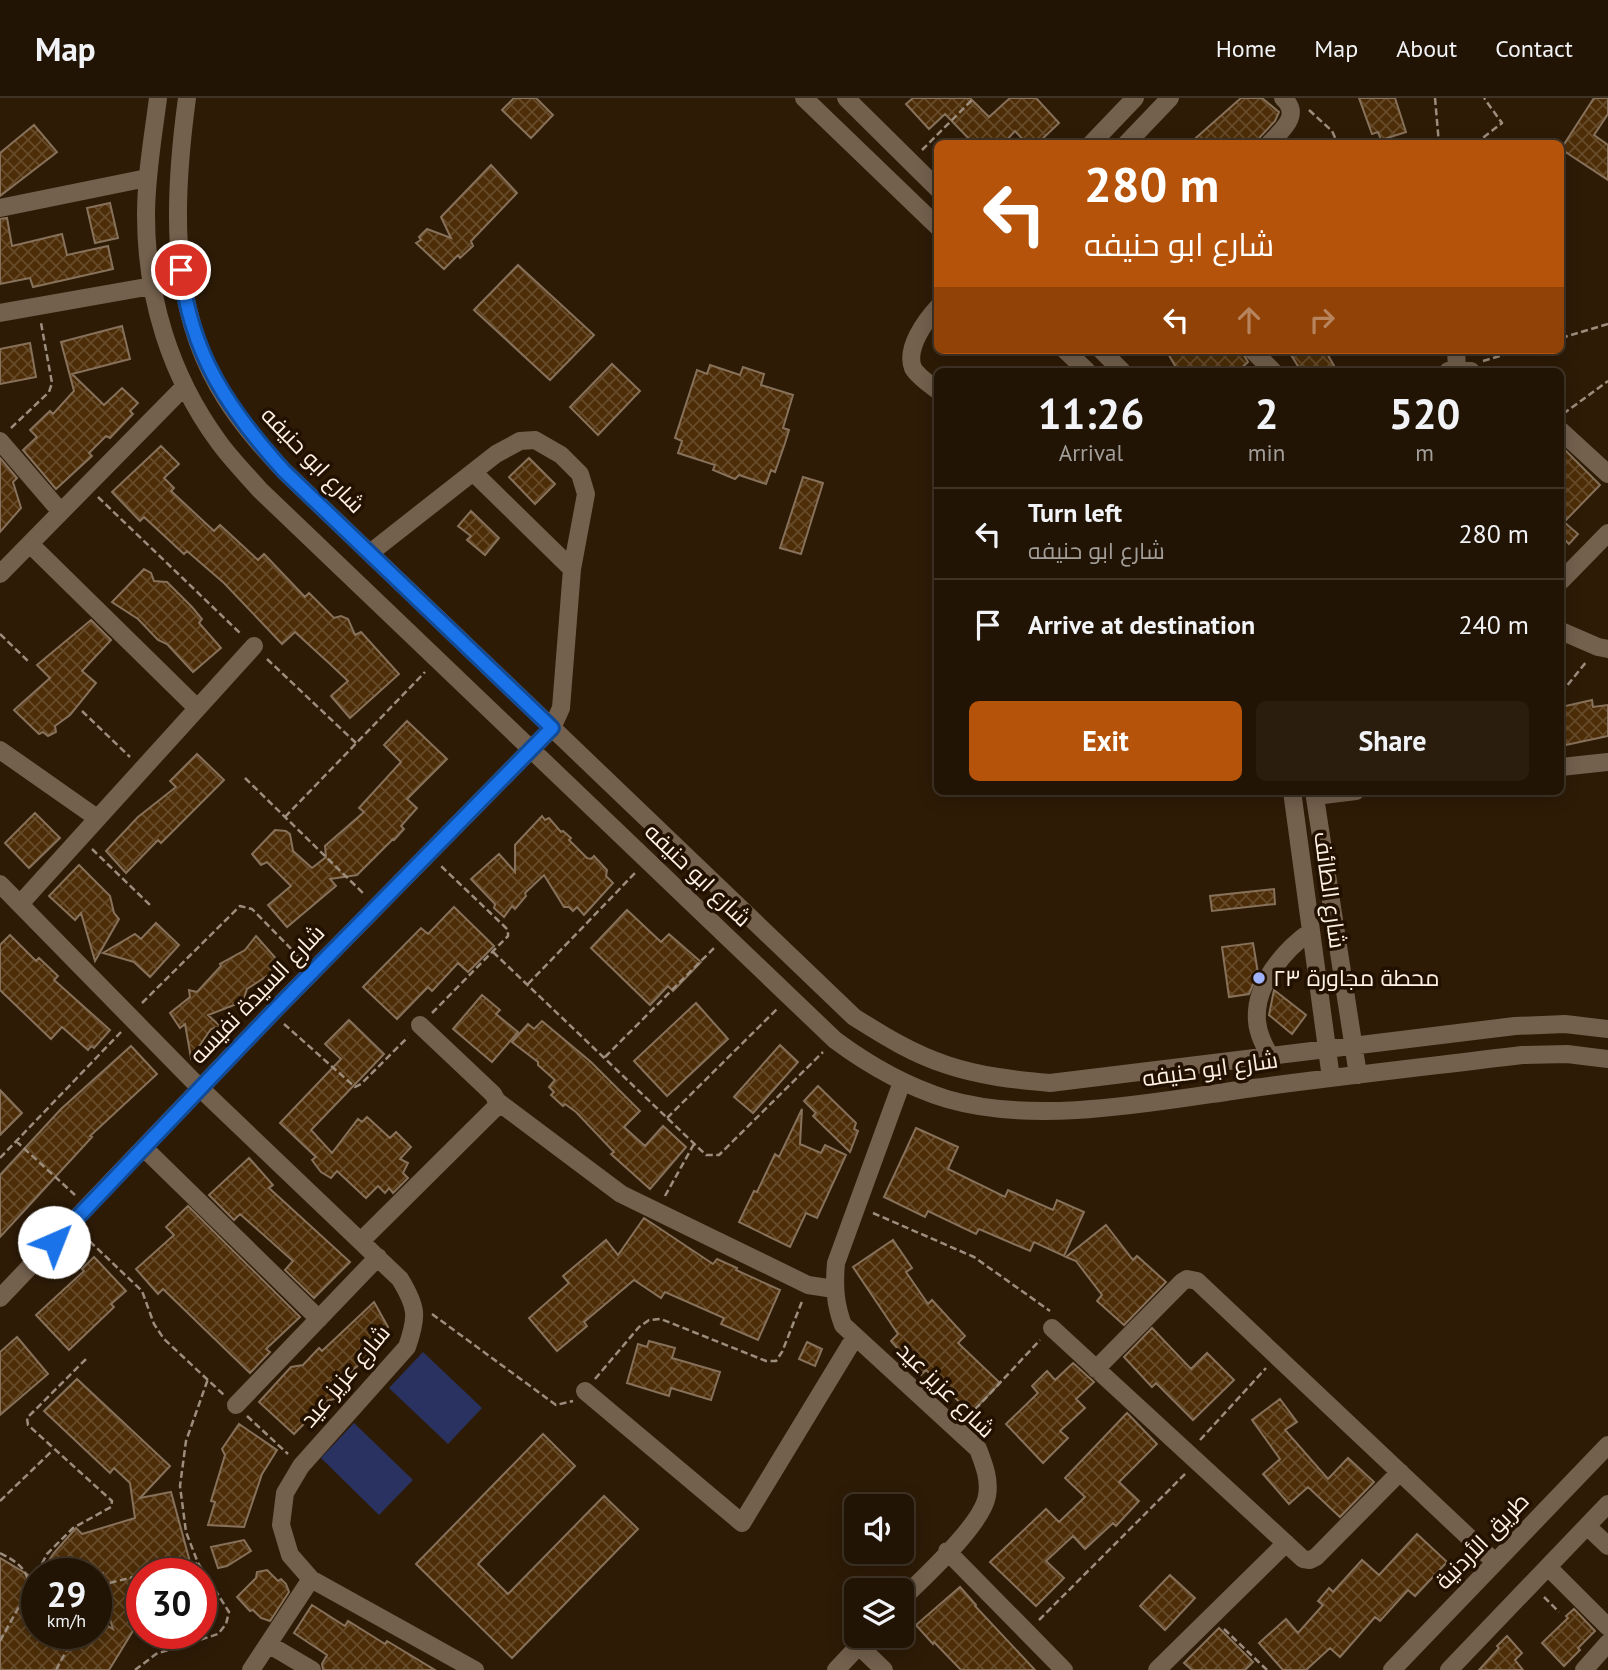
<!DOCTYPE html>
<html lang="en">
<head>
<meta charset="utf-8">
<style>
  :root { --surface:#221404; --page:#2a1d0e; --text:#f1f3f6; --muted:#a29e9a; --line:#3f3326; --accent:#b45309 }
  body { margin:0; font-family:"PT Sans",Cairo,sans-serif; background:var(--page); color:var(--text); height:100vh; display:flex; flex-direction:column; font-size:26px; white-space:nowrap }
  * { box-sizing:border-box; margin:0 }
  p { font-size:23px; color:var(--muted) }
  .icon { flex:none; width:38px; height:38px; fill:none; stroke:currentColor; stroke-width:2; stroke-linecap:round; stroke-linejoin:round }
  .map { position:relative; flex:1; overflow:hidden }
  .panel { position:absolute; left:934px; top:270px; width:630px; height:427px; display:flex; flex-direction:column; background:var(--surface); border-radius:10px; box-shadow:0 4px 18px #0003,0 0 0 2px var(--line) }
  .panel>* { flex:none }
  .top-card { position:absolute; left:934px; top:42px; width:630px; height:214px; border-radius:10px; box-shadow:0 4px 18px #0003,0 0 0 2px var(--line); background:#b45309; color:#fff; overflow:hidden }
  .fabs { position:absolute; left:844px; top:1396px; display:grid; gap:14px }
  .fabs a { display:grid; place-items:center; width:70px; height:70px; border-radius:10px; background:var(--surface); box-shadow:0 4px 18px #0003,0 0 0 2px var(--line); font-size:35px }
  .speed { position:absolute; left:21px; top:1460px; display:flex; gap:14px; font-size:35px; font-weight:700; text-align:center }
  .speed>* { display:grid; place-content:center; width:91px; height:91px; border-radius:50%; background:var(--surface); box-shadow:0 4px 18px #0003,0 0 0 2px var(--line); line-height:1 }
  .speed small { font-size:18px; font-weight:400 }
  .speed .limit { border:10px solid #d22; background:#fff; color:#111 }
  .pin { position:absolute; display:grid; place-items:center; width:60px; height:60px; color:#fff; margin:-30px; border:4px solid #fff; border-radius:50%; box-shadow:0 2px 7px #0007 }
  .me { position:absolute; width:77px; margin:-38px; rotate:44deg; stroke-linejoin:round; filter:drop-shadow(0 0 5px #0008) }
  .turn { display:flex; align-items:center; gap:24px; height:147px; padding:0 35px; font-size:32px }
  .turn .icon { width:91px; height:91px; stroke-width:2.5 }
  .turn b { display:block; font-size:49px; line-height:60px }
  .lanes { display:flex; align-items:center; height:66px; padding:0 35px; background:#0003; justify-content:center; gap:35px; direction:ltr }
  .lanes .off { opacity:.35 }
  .eta { display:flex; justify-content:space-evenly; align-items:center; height:119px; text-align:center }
  .eta b { font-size:42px; font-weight:800; line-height:49px }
  .button { display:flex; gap:14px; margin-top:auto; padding:14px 35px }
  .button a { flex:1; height:80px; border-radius:10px; background:var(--accent); color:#fff; font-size:28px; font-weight:800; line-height:80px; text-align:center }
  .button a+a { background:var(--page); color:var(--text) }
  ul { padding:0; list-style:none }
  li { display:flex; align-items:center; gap:21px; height:91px; padding:0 35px; border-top:2px solid var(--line) }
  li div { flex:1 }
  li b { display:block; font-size:26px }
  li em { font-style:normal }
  header { display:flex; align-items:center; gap:42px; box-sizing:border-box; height:98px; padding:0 35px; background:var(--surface); border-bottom:2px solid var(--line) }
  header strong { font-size:33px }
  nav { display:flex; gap:38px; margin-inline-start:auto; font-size:24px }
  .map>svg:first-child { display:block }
</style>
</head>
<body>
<header>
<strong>Map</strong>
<nav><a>Home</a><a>Map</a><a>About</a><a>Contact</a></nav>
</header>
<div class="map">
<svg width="1608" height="1572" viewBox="0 0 1608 1572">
  <defs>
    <pattern id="building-cross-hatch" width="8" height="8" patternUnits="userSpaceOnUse" patternTransform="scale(1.75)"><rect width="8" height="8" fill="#4c2d07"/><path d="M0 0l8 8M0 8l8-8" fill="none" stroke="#674c2b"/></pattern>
  </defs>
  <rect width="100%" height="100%" fill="#2d1b06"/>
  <path fill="#293260" d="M423 1254 482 1310 448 1346 389 1290Z
    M354 1325 413 1382 379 1417 321 1360Z"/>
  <path fill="url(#building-cross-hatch)" stroke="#87715b" stroke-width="2" d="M514 0H536L553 17 531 40 502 12Z
    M913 0H970L989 19 1010 0H1036L1059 25 1037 46H1027L1015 33 1003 46H974L945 16 929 31 906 6Z
    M1241 0H1262L1279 14 1275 23 1260 39 1258 46H1189Z
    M1359 0H1395L1406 34 1381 42 1378 34 1372 36Z
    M1594 0H1608V16L1594 37 1608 47V82L1561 51Z
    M34 27 57 54 0 98V55Z
    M491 67 517 95 471 143 473 148 460 160 458 157 444 171 416 145 421 142 419 139 427 131 451 140 441 119Z
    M110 105 118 140 95 145 87 110Z
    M7 120 12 148 62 136 67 157 108 148 113 171 33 189 30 180 0 186V121Z
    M518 167 594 237 550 282 474 212Z
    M122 228 130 261 72 276 104 307 122 290 138 305 130 313 133 316 110 340 106 338 89 355 92 358 56 391 23 352 37 339 30 332 50 313 53 316 74 293 61 244Z
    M30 245 36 279 0 286V251Z
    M1166 252H1241L1248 264 1238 273H1178Z
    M1288 252H1325L1337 273H1301Z
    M612 266 640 293 598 337 570 309Z
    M710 267 740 277 743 269 764 276 761 287 793 297 783 330 789 332 785 345 775 374 771 372 766 386 739 377 735 381 713 372 715 367 678 355 682 343 675 340 697 272 707 276Z
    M161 348 179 366 164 380 174 390 171 393 214 433 220 427 258 462 264 456 305 499 309 495 334 520 341 518 348 521 355 537 361 534 399 576 350 620 331 598 348 583 329 565 295 534 282 546 224 485 187 453 184 456 144 419 140 423 112 394Z
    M1561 348 1600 387 1564 424 1578 436 1569 446 1561 438Z
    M0 360 17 380 13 384 21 410 0 434Z
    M529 360 555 386 535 406 509 379Z
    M803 379 823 385 801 456 780 450Z
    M471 413 499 440 485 457 467 442 471 438 458 428Z
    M144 471 151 475 154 483 167 484 192 509 202 521 199 525 221 550 193 574 167 546 158 542 138 521 112 504Z
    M91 522 111 542 82 573 96 585 70 617 55 628 56 634 48 638 43 634 39 636 14 612 50 580 37 567Z
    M1592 602 1593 609 1608 607V638L1561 648V609Z
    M407 623 447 661 407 701 417 710 401 728 404 731 394 742 393 741 357 777 330 781 336 788 287 829 268 807 291 788 267 764 261 767 252 756 275 732 286 733 290 736 293 753 312 770 326 759 325 748 364 714 359 710 401 664 384 647Z
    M197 656 224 682 161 745 158 742 126 775 106 753 138 719 176 689 170 683Z
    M35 715 60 740 29 770 5 745Z
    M542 718 545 722 549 720 561 734 563 733 571 740 569 742 587 760 591 761 594 758 607 772 606 778 613 785 584 817 577 809 573 813 569 809H564L544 777 525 795 526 798 515 811 512 808 504 819 494 810 495 806 471 781 499 756 515 774V747Z
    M79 767 110 798 114 815 119 821 95 863 81 815 75 822 49 798Z
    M1274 791 1275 806 1212 813 1210 798Z
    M454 809 494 848 468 874 458 865 432 893 428 889 397 921 363 889 421 830 428 836Z
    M627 812 661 844 669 836 701 864 673 893 668 888 650 907 591 850Z
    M156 825 179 847 150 879 134 864 103 855 135 836 141 841Z
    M10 837 36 863 39 860 58 878 54 882 110 932 94 950 91 948 88 952 62 929 51 941 0 892V847Z
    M256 838 279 864 270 869 273 874 247 891 244 900 234 907 208 917 220 928 211 931 191 960 185 926 180 930 170 915 190 899 189 892 197 894 221 868 220 866 245 852Z
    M1253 845 1258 875 1249 896 1229 899 1222 849Z
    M1274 892 1306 917 1292 936 1269 917Z
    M482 897 500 912 496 916 518 934 492 964 453 931Z
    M696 905 728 941 667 998 634 963Z
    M349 922 384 956 311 1032 332 1055 358 1021 362 1024 367 1019 390 1040 396 1034 411 1049 400 1061 408 1065 403 1075 408 1080 393 1095 389 1090 385 1095 378 1088 366 1100 337 1073 331 1080 321 1074 312 1062 316 1059 280 1025 341 961 325 946Z
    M542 923 591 964 640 1013 624 1029 645 1048 663 1028 686 1049 650 1091 611 1056 614 1054 576 1014 565 1006 563 1008 551 997 554 994 549 989 555 982 538 967V964L512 944 528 926 534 931Z
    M780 947 798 964 753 1015 734 999Z
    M131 948 157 976 90 1038 92 1039 0 1139V1077L61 1011Z
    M818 988 856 1025 854 1031 858 1033 850 1054 813 1018 816 1015 804 1003Z
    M0 992 22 1015 0 1037Z
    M802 1011 800 1046 821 1055 825 1047 846 1057 817 1120 806 1115 790 1149 739 1124 754 1093 757 1094 775 1056 779 1059Z
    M916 1030 958 1049 948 1071 1005 1099 1008 1092 1053 1112 1057 1102 1084 1114 1064 1158 1034 1144 1030 1153 979 1131 976 1136 928 1113 925 1119 884 1099Z
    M249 1060 273 1087 269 1090 350 1164 314 1200 285 1172 293 1163 240 1116 234 1122 209 1097Z
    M188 1108 300 1219 266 1251 270 1254 250 1275 163 1191 158 1196 136 1171 174 1137 166 1129Z
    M644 1120 713 1166 717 1161 737 1170 736 1172 780 1192 758 1242 721 1226 724 1220 665 1194 661 1200 634 1182 584 1224 587 1228 557 1253 529 1220 569 1185 563 1178 606 1142 618 1157Z
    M1106 1127 1133 1162 1137 1158 1166 1184 1124 1227 1097 1203 1102 1197 1076 1163 1066 1159Z
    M893 1142 912 1170 906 1174 928 1206 932 1202 965 1238 958 1245 1000 1285 971 1315 926 1272 921 1277 891 1243 898 1236 853 1169Z
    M94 1159 126 1193 111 1206 114 1209 69 1252 36 1217 84 1173 82 1171Z
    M374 1204 388 1229 361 1251 368 1258 348 1277 354 1283 338 1300 326 1303 294 1336 259 1304 291 1269 303 1267 319 1250 322 1253Z
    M1152 1230 1191 1271 1207 1255 1234 1282 1193 1322 1156 1285 1152 1289 1124 1259Z
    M17 1239 48 1276 0 1317V1254Z
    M649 1243 675 1250 672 1260 720 1274 711 1302 671 1290 669 1298 627 1285 638 1246 647 1249Z
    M807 1244 822 1251 815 1268 799 1261Z
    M1073 1265 1094 1284 1076 1301 1085 1310 1060 1333 1068 1340 1043 1365 1006 1326 1038 1295 1032 1288 1047 1273 1055 1282Z
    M77 1281 170 1368 140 1400 171 1394 193 1475H142V1527L136 1528 109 1572H0V1460L37 1482V1535H47L75 1550 85 1535H96V1521L113 1531 101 1492 103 1475H41L53 1456 76 1430 82 1436 135 1420 130 1385 114 1370 110 1375 44 1313Z
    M1280 1301 1297 1324 1285 1332 1328 1381 1348 1360 1374 1384 1340 1419 1308 1389 1289 1406 1263 1376 1280 1361 1252 1322Z
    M1127 1315 1157 1346 1119 1384 1139 1403 1116 1428 1113 1425 1085 1451 1073 1438 1046 1463 1064 1480 1036 1508 990 1464 1046 1411 1059 1424 1085 1399 1065 1380Z
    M239 1326 277 1352 262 1376 244 1429 208 1427 215 1404 211 1403 225 1357 222 1351Z
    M543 1336 575 1368 478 1466 508 1496 604 1398 638 1431 512 1560 416 1466Z
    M1417 1436 1447 1464 1415 1498 1408 1492 1380 1523 1375 1519 1340 1559 1330 1550 1306 1572H1283L1259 1545 1286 1521 1298 1535 1323 1507 1318 1503 1329 1490 1333 1494 1362 1462 1379 1477Z
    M244 1442 251 1453 227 1468 218 1470 211 1449Z
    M267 1472 278 1483 281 1481 286 1486 289 1494 270 1523 261 1520 253 1512 250 1513 237 1499 256 1480 257 1474Z
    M1170 1477 1195 1500 1165 1532 1140 1508Z
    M960 1489 976 1507 975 1508 1035 1572H961L934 1544 933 1546 916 1527Z
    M312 1507 345 1528 348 1523 385 1546 387 1543 435 1572H323L322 1566 327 1557 294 1535Z
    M1574 1511 1595 1533 1578 1550 1580 1552 1564 1568 1542 1545 1568 1520 1566 1518Z
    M1219 1530 1253 1564 1245 1572H1192L1184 1565Z
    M1507 1538 1522 1555 1515 1562 1523 1572H1479L1499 1550 1497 1548Z"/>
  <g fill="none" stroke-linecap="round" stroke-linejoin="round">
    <path stroke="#9c8d7d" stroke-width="2.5" stroke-dasharray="7 3.5" stroke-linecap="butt" d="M1435 0 1439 46
      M1309 12 1332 33 1338 46
      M1475 46 1502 25 1484 0
      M922 52 974 0
      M1561 240 1608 226
      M1483 263 1520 252
      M1563 316 1608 283
      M11 330 49 294 52 285 41 225
      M98 399 242 537
      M0 536 29 564
      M267 561 356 645
      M1561 595 1587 563
      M82 613 130 659
      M245 680 364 796
      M285 719 425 574
      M92 751 150 807
      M493 854 706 1057H719L823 954
      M528 886 635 775
      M142 905 240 808 252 811 301 861
      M432 915 508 838V832L503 827 441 768
      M284 926 355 989 361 986 408 939
      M605 959 714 850
      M667 1020 777 911
      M16 1043 75 1097
      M0 1060 121 934
      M665 1098 694 1046
      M873 1115 974 1159 1050 1213
      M82 1136 142 1193 154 1226 164 1241 224 1297
      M432 1216 556 1307 573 1303
      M595 1281 639 1229 649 1222 661 1221 766 1263H776L782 1254 803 1201
      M247 1318 288 1356
      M968 1319 1040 1242
      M1200 1342 1266 1270
      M0 1403 53 1352
      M0 1455C17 1464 26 1469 30 1489
      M37 1475 47 1456 73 1430 111 1409 112 1403 28 1327 27 1320 87 1260
      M149 1475 198 1465
      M96 1498 101 1487 142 1477
      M1544 1499 1559 1514
      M1039 1522 1185 1376
      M1224 1531 1267 1572
      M0 1543 37 1476
      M56 1572 76 1535
      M135 1572 156 1556 218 1536 226 1526 229 1514 198 1465 186 1434 180 1388 186 1343 208 1281"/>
    <path stroke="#73604d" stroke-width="18" d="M158 0C153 39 146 78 146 117 146 199 170 277 218 343 230 360 246 376 260 392L835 942C870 968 905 988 947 1001 1039 1028 1159 1003 1253 990 1342 978 1432 968 1522 957L1567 956 1608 961
      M187 0C174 96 168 201 218 288 236 320 259 346 284 373L854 919C884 938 913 956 947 967 980 978 1015 982 1050 985L1515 928 1565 926 1608 931
      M804 0 938 129
      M846 0 938 91
      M1091 46 1135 0
      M1126 46 1170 0
      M1269 46C1282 32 1302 17 1283 0
      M0 110 147 80
      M938 209C926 222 905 250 913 270 917 278 931 287 938 293
      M0 215 152 188
      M1065 252 1087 273
      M1101 252 1122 273
      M1252 252 1273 273
      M1456 252 1457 271
      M1448 273 1457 271 1471 273
      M1561 333 1608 376
      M0 343 61 414
      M473 374 572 471
      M30 446 197 610
      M0 476 184 289
      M1561 483 1608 435
      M1561 533 1598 549 1608 551
      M0 652 97 720
      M1561 669 1608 664
      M1292 693 1331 980
      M1314 693 1358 977
      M1315 698 1356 693
      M0 786 200 990 400 1181C417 1209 418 1218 407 1249L301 1368 285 1395 281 1427 290 1457 311 1481 475 1572
      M20 806 254 548
      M1270 958C1264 947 1258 936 1257 923 1254 887 1284 852 1311 833
      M497 1003 621 1096 808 1187 834 1191
      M144 1050 319 1221
      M361 1143 495 1010 497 1003 493 996 420 927
      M0 1200 272 915 552 630 561 610 572 471 586 396 580 376 561 357 535 342 520 343 496 356 370 455
      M1052 1230 1303 1461 1310 1462 1316 1459 1400 1374
      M1096 1271 1182 1184 1187 1181 1197 1183 1495 1464
      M585 1293 742 1425 855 1239
      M236 1307 378 1159
      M1587 1428 1608 1448
      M947 1453 1064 1572
      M1548 1469 1608 1529
      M901 1502C923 1480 982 1427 987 1398 990 1381 984 1367 978 1351L843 1227C835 1206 834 1188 836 1165L902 984
      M268 1546 312 1572
      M859 1548 884 1572
      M251 1572 311 1481
      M836 1572 868 1538
      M1157 1572 1286 1445
      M1392 1572 1608 1347
      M1449 1572 1608 1406
      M1584 1572 1608 1545"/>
  </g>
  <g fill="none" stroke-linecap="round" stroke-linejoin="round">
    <defs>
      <path id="route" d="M54 1144 272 915 552 630 284 373C228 311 191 256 181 172"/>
    </defs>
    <use href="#route" stroke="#114b97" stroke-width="18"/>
    <use href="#route" stroke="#1a73e8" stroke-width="12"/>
  </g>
  <circle fill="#a0b3fd" stroke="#231100" stroke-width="2.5" cx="1259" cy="880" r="7"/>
  <g text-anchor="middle" stroke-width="7" stroke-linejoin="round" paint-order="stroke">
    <g font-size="23" fill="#fdf0e4" stroke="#231100">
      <text transform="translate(313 362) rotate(46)" y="8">شارع ابو حنيفه</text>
      <text transform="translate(698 777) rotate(44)" y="8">شارع ابو حنيفه</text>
      <text transform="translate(1330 792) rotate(82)" y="8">شارع الطائف</text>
      <text transform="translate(257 896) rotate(-46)" y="8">شارع السيدة نفيسه</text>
      <text transform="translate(1210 971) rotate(-8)" y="8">شارع ابو حنيفه</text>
      <text transform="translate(345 1278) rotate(-50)" y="8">شارع عزيز عيد</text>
      <text transform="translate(946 1292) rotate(44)" y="8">شارع عزيز عيد</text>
      <text transform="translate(1482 1443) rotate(-46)" y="8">طريق الأردنية</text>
    </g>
    <g font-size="23" fill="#fdf0e4" stroke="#231100" text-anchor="start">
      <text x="1273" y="888">محطة مجاورة ٢٣</text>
    </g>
  </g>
</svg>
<div class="fabs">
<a><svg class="icon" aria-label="sound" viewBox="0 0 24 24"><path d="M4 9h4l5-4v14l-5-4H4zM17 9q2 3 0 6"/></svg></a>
<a><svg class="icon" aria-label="layers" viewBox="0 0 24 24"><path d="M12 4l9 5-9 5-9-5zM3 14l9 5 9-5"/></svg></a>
</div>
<div class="speed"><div>29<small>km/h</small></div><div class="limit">30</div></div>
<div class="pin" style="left:181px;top:172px;background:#d93025"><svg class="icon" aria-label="arrive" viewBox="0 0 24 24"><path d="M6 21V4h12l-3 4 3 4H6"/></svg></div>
<svg class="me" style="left:54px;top:1144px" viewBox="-20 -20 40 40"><circle r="19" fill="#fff"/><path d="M0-13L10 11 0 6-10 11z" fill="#1a73e8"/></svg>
<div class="top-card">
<div class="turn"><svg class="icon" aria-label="left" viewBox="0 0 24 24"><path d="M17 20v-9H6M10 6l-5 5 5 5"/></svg><div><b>280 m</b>شارع ابو حنيفه</div></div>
<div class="lanes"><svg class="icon" aria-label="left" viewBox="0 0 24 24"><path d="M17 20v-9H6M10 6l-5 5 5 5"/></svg><svg class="icon off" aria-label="ahead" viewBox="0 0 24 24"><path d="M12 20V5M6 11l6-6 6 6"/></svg><svg class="icon off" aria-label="right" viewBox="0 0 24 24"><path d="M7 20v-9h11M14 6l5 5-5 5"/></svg></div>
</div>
<section class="panel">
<div class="eta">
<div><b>11:26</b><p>Arrival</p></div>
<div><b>2</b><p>min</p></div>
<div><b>520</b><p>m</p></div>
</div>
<ul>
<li><svg class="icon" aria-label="left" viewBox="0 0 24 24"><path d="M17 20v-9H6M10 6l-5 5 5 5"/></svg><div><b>Turn left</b><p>شارع ابو حنيفه</p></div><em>280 m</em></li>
<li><svg class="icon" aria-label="arrive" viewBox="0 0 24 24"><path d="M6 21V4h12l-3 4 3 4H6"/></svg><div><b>Arrive at destination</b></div><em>240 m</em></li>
</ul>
<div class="button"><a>Exit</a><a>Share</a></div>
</section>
</div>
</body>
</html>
